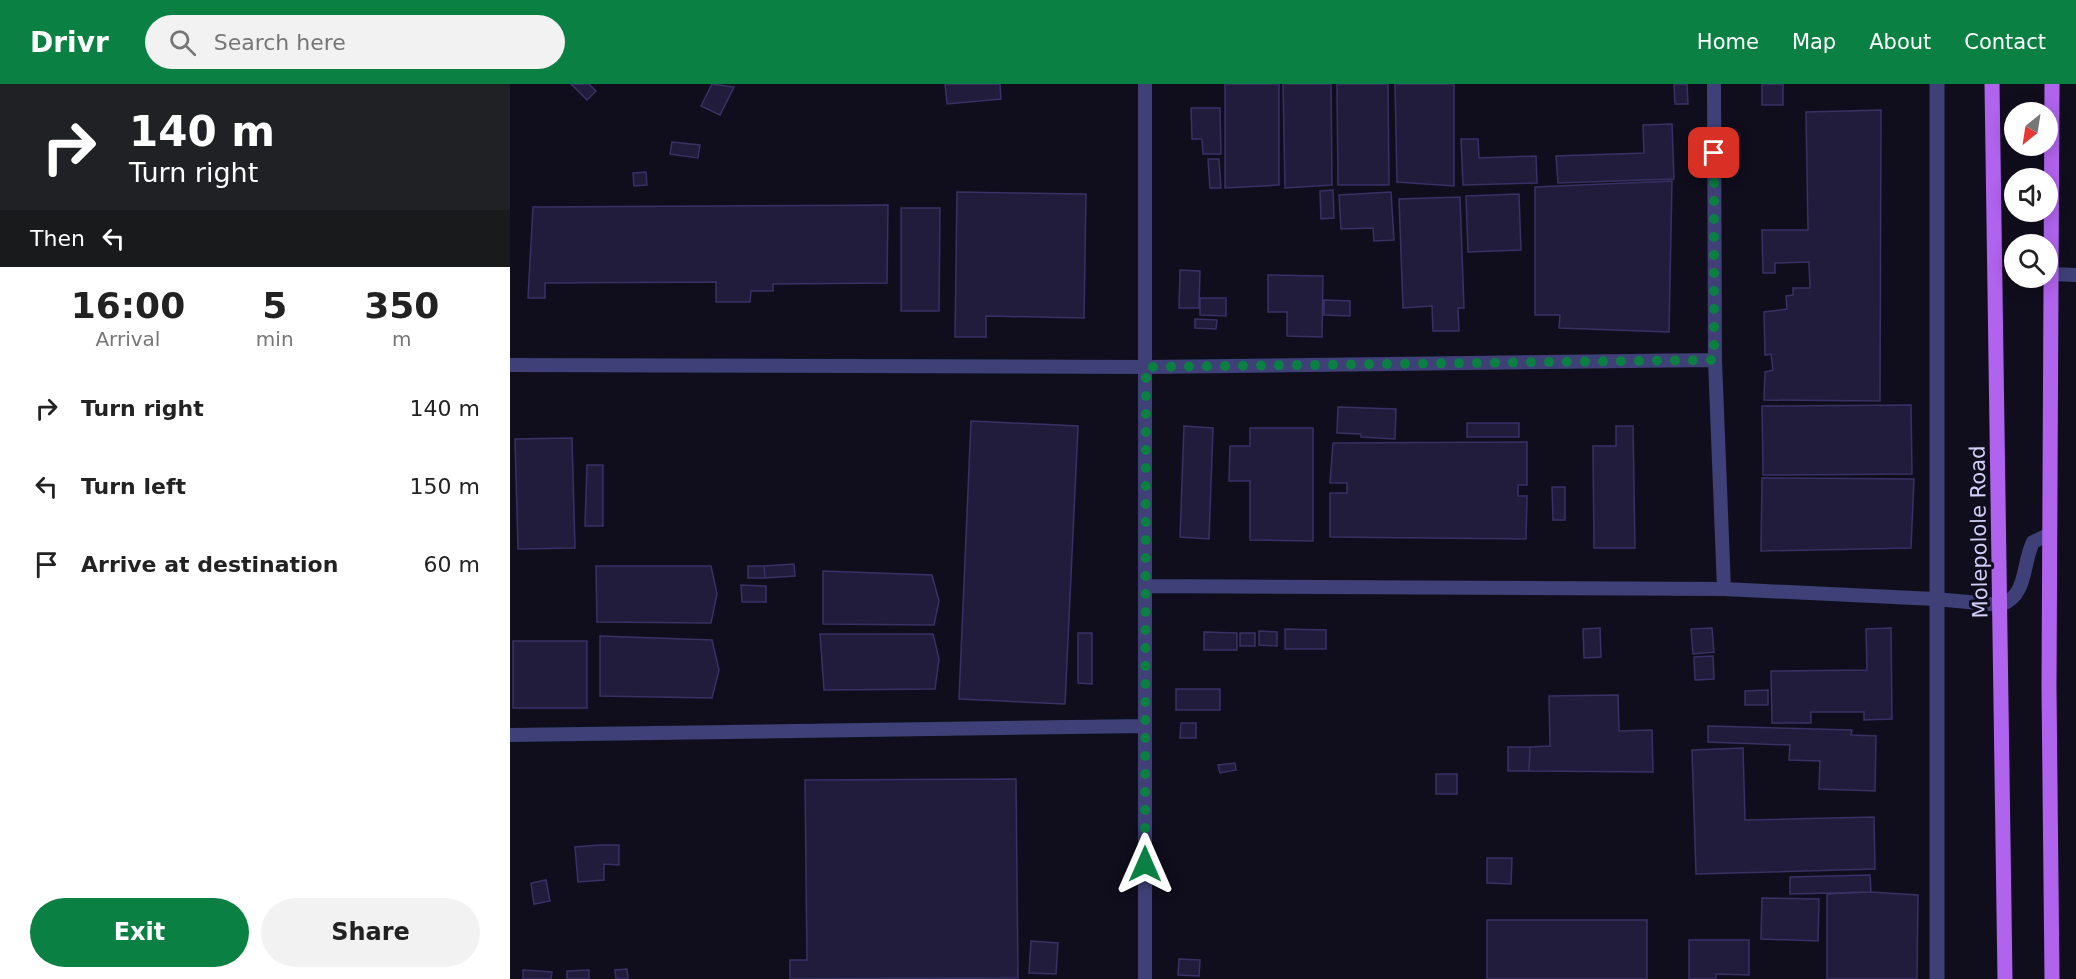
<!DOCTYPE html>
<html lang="en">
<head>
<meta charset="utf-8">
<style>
  :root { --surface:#fff; --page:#f2f2f2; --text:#222; --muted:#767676; --accent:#0b8043 }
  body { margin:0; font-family:"DejaVu Sans",sans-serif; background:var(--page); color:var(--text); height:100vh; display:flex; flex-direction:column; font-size:22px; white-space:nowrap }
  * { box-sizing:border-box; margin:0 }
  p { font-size:20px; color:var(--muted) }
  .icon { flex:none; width:33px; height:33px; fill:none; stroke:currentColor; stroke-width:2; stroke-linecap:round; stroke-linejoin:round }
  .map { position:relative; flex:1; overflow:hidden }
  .panel { display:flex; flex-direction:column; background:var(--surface); width:510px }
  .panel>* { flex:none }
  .banner { background:#202124; color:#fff; overflow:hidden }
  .needle { width:39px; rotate:210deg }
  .tools { position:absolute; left:1494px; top:18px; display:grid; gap:12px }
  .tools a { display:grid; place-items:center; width:54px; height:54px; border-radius:50%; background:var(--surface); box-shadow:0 3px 15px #0003; font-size:30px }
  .pin { position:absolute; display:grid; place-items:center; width:51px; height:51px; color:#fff; margin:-26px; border-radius:12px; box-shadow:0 3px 9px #0006 }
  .me { position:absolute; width:66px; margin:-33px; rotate:0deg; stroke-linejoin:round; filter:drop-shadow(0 0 4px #0008) }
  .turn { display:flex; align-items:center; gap:21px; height:126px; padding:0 30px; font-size:27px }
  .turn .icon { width:78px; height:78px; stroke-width:2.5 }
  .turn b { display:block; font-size:42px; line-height:51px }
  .then { display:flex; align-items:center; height:57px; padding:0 30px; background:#0003; gap:12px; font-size:22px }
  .eta { display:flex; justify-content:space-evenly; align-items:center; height:102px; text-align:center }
  .eta b { font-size:36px; font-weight:700; line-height:42px }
  .cta { display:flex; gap:12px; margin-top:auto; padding:12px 30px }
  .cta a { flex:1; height:69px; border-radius:36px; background:var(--accent); color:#fff; font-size:24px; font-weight:700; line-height:69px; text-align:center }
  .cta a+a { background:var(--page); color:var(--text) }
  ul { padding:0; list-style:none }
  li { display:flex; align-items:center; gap:18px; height:78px; padding:0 30px }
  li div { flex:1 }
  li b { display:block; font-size:22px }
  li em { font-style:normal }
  header { display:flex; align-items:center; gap:36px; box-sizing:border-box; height:84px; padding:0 30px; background:var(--accent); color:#fff }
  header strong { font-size:28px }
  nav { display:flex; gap:33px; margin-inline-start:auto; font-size:21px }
  .search { width:420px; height:54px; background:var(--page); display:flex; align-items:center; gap:15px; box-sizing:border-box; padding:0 21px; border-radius:33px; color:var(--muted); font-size:22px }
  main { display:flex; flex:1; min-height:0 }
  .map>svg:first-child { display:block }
</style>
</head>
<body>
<header>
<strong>Drivr</strong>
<div class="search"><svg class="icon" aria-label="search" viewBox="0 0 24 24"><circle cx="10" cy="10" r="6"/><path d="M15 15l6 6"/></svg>Search here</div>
<nav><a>Home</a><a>Map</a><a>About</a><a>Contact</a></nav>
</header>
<main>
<section class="panel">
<div class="banner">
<div class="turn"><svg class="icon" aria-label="right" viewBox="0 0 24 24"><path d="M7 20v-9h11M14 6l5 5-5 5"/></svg><div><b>140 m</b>Turn right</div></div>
<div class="then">Then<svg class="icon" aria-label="left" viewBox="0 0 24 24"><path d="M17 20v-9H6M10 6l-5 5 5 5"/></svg></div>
</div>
<div class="eta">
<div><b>16:00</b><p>Arrival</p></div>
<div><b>5</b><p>min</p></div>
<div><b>350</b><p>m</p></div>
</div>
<ul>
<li><svg class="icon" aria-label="right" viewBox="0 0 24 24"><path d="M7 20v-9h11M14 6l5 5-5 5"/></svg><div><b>Turn right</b></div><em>140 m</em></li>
<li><svg class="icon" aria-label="left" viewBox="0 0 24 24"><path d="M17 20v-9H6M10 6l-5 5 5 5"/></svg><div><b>Turn left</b></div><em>150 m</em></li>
<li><svg class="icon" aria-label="arrive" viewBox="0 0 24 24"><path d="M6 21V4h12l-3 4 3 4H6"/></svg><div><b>Arrive at destination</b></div><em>60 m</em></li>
</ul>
<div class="cta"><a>Exit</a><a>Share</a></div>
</section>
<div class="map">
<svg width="1566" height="895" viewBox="0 0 1566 895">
  <rect width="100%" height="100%" fill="#100e1d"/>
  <path fill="#211c3c" stroke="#383165" stroke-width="1.5" d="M61 0H79L86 7 77 16Z
    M202 0 224 3 210 31 191 22Z
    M435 0H490L491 15 437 20Z
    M715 0H769V101L715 104Z
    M773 0H821L822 101 775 104Z
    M827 0H878L879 101H828Z
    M885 0H944V102L887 98Z
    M1164 0H1177L1178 20H1165Z
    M1252 0H1273V21H1252Z
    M681 24H710L711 70H693L692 55H682Z
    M1371 26 1370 317 1254 316 1255 288 1263 286 1261 270 1255 271 1254 228 1277 225 1276 212 1283 211V204H1300L1299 178 1265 179V189H1253L1252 146H1298L1296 28Z
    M1162 40 1164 95 1048 99 1046 72 1134 69 1133 41Z
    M951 55H968L969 74 1026 72 1027 99 953 101Z
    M162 58 190 61 188 74 160 70Z
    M698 75H709L711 104H700Z
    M136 88 137 101 124 102 123 89Z
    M1162 97 1159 248 1049 244 1050 231H1025V103Z
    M823 106 824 134 811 135 810 107Z
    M447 108 576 110 574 234 476 232V253H445Z
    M881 108 884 156 864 157 863 144 831 145 829 111Z
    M1009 110 1011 166 958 168 956 112Z
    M950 113 954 224H948L949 247H923L922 222 893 224 889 115Z
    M378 121 377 199 263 200V207H241L240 218H206V198L35 199V214H18L23 123Z
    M391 124H430L429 227H391Z
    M670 186 690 187 689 224H669Z
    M758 191 813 192 812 253 777 252V228H758Z
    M690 214H716V232L690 231Z
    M814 216 840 217V232L814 231Z
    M685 235 707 236 706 245 685 244Z
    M1401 321 1402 390 1253 391 1252 322Z
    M828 323 886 325 885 355 851 353V350L827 349Z
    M461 337 568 342 555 620 449 615Z
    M957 339H1009V353H957Z
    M674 342 703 344 699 455 670 453Z
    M1106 342H1123L1125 464H1084L1083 362H1106Z
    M740 344H803V457L740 456V397H719L720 362H740Z
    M62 354 65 464 8 465 5 355Z
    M1017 358V401H1008V412H1017L1016 455 820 453V409H837V399H820L823 359Z
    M77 381H93V442H75Z
    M1252 394 1404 395 1401 464 1251 467Z
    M1042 403H1055V436H1043Z
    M284 480 285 492 255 494 254 482Z
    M86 482H201L207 510 201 539 87 538Z
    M238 482H254L255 494H238Z
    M313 487 422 491 429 517 424 541 313 540Z
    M231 501 256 502V518H232Z
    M1090 544 1091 573 1074 574 1073 545Z
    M1202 544 1204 568 1183 570 1181 545Z
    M1381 544 1382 635 1354 636V628H1301V639H1262L1261 587 1357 586 1356 545Z
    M775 545 816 546V565H775Z
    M749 547 767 548V562L749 561Z
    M694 548 727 549V566H694Z
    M568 549H582V600L568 599Z
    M730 549H745V562H730Z
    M310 550H423L429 575 425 605 314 606Z
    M90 552 202 556 209 586 202 614 90 612Z
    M3 557H77V624H3Z
    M1203 572 1204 595 1185 596 1184 573Z
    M666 605H710V626H666Z
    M1258 606V621H1235V607Z
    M1108 611 1109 647 1142 646 1143 688 1019 687 1020 663 1040 662 1039 612Z
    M671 639H686V654H670Z
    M1198 642 1342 646 1341 651 1366 652 1365 707 1309 705 1310 677 1279 676 1280 661 1198 658Z
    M998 663H1020L1019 687H998Z
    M1233 664 1235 736 1364 733 1365 785 1186 790 1182 666Z
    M725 679 726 686 710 689 708 681Z
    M926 690H947V710H926Z
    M506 695 508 894 280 895V876H297L295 696Z
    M89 761H109V781L94 780V796L68 798 65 763Z
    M977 774H1002L1001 800 977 799Z
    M1360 791 1361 808 1280 810V793Z
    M36 796 40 817 24 820 21 799Z
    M1361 808 1408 811 1407 895H1317V810Z
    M1252 814 1309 815 1308 857 1251 855Z
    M977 836H1137V895H977Z
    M1179 856H1239V891L1206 890V895H1179Z
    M521 857 548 859 546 890 519 889Z
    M669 875 690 876 689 892 668 891Z
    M117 885 118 895H106L105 886Z
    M13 886 42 888 41 895H13Z
    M79 886V895H57V887Z"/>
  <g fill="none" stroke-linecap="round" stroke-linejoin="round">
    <path stroke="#3e4077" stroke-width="14" d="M635 0V895
      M1204 0 1205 276 1214 505
      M1541 190 1566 191
      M0 281 637 283 1205 276
      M636 502 1214 505 1425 515 1491 521C1518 511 1512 480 1523 458L1540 450
      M0 651 635 642"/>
    <path stroke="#3e4077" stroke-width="15" d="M1427 0V895"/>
    <path stroke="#b063ed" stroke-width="15" d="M1482 0 1495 895
      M1542 0 1539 604 1542 895"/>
  </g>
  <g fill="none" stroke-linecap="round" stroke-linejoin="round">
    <path stroke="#0b8043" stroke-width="10" stroke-dasharray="0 18" d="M635 780 636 283 1204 276V69"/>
  </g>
  <g text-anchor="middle" stroke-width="6" stroke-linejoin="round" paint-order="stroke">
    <g font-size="21" fill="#d2d0f9" stroke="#100e1d">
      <text transform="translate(1469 448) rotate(-91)" y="7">Molepolole Road</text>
    </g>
  </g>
</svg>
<div class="tools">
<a><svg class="needle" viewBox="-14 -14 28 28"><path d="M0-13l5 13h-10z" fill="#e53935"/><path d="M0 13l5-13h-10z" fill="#767676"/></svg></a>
<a><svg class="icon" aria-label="sound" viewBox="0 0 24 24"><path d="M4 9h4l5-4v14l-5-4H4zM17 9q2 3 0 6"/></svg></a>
<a><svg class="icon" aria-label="search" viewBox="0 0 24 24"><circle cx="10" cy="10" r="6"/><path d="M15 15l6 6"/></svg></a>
</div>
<div class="pin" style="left:1204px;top:69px;background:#d93025"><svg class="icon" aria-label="arrive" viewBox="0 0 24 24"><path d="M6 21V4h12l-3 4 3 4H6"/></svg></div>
<svg class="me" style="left:635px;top:780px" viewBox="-20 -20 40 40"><path d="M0-17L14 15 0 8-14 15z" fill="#0b8043" stroke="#fff" stroke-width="4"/></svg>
</div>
</main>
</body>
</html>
